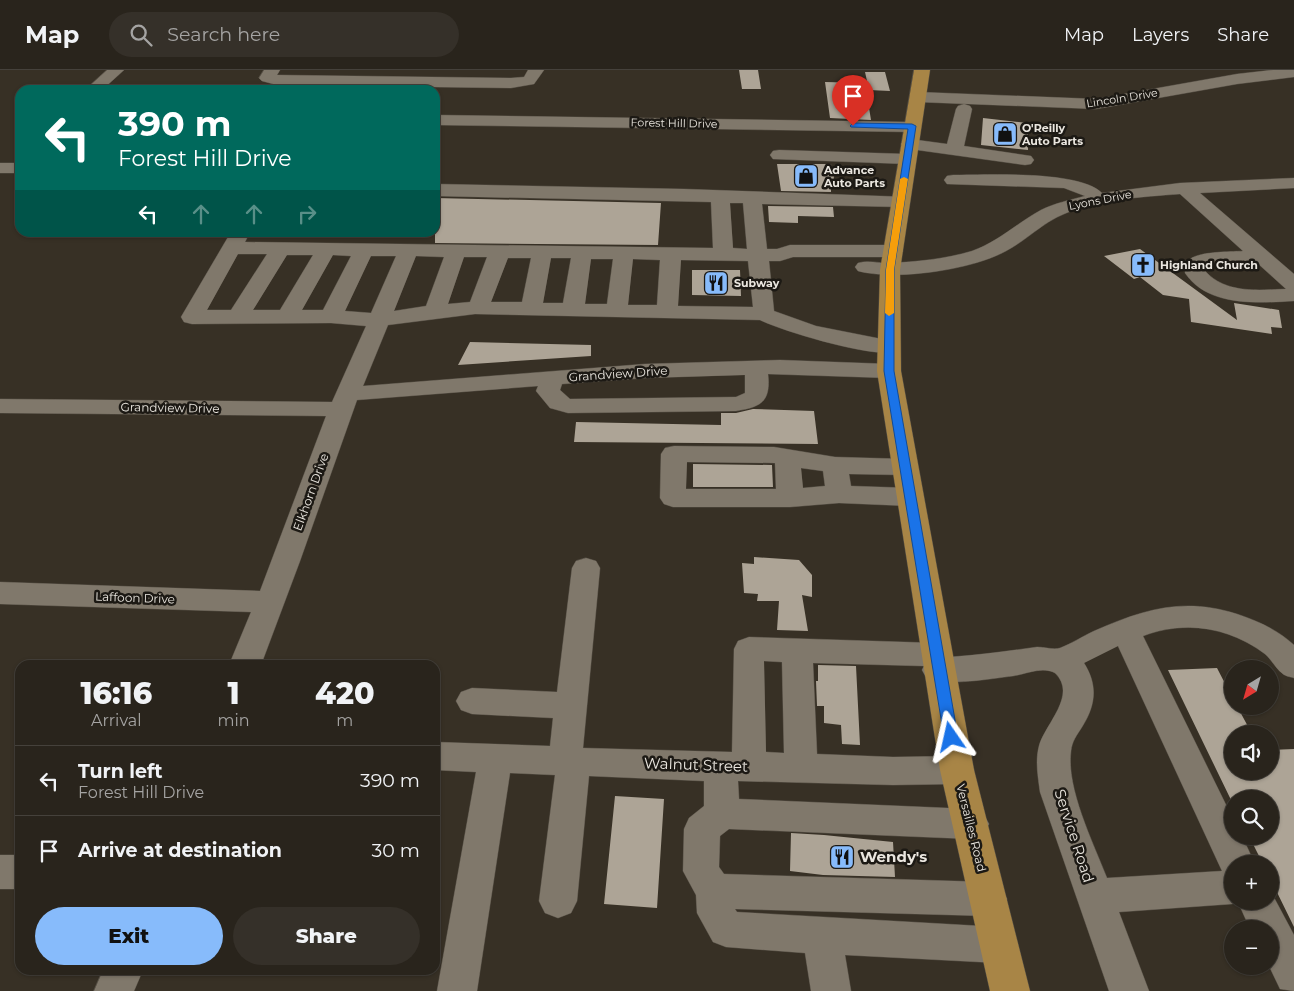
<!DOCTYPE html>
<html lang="en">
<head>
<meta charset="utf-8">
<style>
  :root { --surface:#29241c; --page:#353029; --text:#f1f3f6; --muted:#a5a4a3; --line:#45413b; --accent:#87bbfb }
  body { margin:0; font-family:Montserrat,sans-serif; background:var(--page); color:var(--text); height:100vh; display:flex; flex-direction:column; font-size:19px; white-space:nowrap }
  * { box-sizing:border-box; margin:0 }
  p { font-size:16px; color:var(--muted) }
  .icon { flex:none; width:28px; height:28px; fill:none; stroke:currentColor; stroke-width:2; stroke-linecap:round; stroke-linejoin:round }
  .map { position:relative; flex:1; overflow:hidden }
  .drawer { position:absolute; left:15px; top:590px; width:425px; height:315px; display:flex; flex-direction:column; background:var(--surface); border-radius:15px; box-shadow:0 1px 4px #0004,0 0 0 1px var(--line) }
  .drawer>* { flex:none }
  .top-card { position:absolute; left:15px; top:15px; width:425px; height:152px; border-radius:15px; box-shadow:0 1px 4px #0004,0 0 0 1px var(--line); background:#00695c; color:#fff; overflow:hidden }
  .needle { width:32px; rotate:217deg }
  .controls { position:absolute; left:1224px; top:590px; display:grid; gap:10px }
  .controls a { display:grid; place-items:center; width:55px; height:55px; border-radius:50%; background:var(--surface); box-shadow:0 1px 4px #0004,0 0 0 1px var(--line); font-size:25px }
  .pin { position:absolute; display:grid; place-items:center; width:42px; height:42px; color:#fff; margin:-51px -21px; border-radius:50% 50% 50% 0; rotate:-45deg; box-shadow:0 0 5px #0007 }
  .pin .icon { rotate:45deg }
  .me { position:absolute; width:55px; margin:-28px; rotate:349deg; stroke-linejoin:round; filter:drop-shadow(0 0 4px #0008) }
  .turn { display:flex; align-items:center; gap:18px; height:105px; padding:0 20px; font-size:22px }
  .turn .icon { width:65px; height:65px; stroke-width:2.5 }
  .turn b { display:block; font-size:35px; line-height:42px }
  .lanes { display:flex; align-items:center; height:48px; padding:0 20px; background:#0003; justify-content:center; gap:25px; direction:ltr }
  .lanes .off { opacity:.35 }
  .eta { display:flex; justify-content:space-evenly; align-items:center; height:85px; text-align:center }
  .eta b { font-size:30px; font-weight:800; line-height:35px }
  .primary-button { display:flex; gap:10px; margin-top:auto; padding:10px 20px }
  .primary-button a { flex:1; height:58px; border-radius:30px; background:var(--accent); color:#111; font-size:20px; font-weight:800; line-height:58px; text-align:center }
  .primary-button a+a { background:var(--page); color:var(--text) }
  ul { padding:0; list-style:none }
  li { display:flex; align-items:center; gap:15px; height:70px; padding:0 20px; border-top:1px solid var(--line) }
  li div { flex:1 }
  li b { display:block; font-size:19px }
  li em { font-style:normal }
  header { display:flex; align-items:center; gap:30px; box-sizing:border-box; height:70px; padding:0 25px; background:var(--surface); border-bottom:1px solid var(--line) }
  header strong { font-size:24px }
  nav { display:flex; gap:28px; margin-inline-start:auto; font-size:18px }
  .search { width:350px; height:45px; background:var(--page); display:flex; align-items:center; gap:12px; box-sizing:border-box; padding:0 18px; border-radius:28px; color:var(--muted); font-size:19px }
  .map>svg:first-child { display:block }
</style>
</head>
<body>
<header>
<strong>Map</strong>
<div class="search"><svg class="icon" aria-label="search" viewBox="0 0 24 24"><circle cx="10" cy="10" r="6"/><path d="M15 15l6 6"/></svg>Search here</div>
<nav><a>Map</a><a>Layers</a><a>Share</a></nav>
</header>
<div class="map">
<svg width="1294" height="921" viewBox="0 0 1294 921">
  <rect width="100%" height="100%" fill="#373025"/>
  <path fill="#ada496" d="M739 0H758L761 19H742Z
    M865 2H885L890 21 869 20Z
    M825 12 865 13 871 50 830 48Z
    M983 48 1028 53V80L981 75Z
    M777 94H831L836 118H831V122L781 121Z
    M435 128 661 133 658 175 435 173Z
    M768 136 833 137 834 147 798 146V153L769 152Z
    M1140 179 1237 250 1234 233 1279 240 1282 258 1271 257 1272 264 1191 252 1189 229 1163 225 1140 207 1134 209 1104 186Z
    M692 200H740L741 226 692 225Z
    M470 272 591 275V286L458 295Z
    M753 339 814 341 818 374 574 372 576 352 721 355V343H736Z
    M693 394 772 395 773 417H693Z
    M754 487 799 490 812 505V527L802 525 808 561 777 560 779 531H757L758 524 744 523 742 493 754 494Z
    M818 595 856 596 860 675 842 674 841 655 824 653V636H817L816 611H818Z
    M1217 598 1232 627V636H1237L1252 664H1232V701H1270V680L1294 679V857L1270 808V794H1263L1249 766H1270V729H1232V732L1168 600Z
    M615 726 664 729 657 838 604 834Z
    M791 763 824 765 893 772 895 807 823 805 790 801Z"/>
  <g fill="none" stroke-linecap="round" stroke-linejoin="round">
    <defs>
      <path id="minor" d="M107 0H124L102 20H85Z
        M264 0H280L277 5 511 8 524 7 528 0H544L534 14 511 18 277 15 262 11 259 8Z
        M1273 0H1294V7L1237 14 1096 39 918 32 912 30 910 27 912 24 918 22 1096 29 1237 4Z
        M964 34 970 36 972 39 964 76 1031 86 1034 90 1031 94 1025 95 910 79 904 78 901 74 904 70 910 69 947 74 956 39 958 36Z
        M435 45 912 52 918 53 920 57 918 61 912 62 435 55Z
        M779 80 907 84 913 85 916 89 913 93 907 94 773 89 770 85 773 81Z
        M0 93H20V103H0Z
        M953 105C987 105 1079 100 1102 123L1180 113 1294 108V118L1200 123 1294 204V231C1257 233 1208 237 1185 203 1185 199 1185 195 1188 191 1196 181 1230 182 1243 181L1180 124C1142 127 1099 129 1064 144 1042 153 1027 170 1006 181 972 200 895 211 858 201L855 197 858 193C868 190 878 193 888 193 916 192 945 189 972 181 998 172 1017 153 1041 140 1055 133 1070 130 1085 126L1064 118 947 114 944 110 947 106ZM1255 191 1286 219C1258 220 1226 224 1205 201L1206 197 1210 196Z
        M435 114 684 119 908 127 910 131 908 135 901 137 762 134 767 179H777L790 175H893L900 177 903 181 900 185 893 187H793L780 191H769L774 241 816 256 897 272 900 277 897 282C873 288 785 262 760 250L475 244 388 255 363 316 645 294 780 290 889 294 897 296 901 301 897 306 889 308 768 304C771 332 761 337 736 341L568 343 550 338 536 321 538 316 357 330 300 491 261 595H229L251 542 0 534V512L260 521 326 346 0 343V329L332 332 366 256 331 253 192 254 184 252 181 247 231 162H250L245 172 713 178 711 132 435 126ZM730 133H743L747 179 733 178ZM238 184H267L231 240H207ZM287 185H313L280 240H253ZM333 185 351 186 323 240H302ZM371 186H396L371 243 345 241ZM416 186 444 187 426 236 394 241ZM464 187H487L470 232 448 234ZM508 188H531L522 232H491ZM551 188H571L563 233H543ZM591 189H613L607 234H585ZM633 189 660 190 657 235H628ZM681 190 748 191 753 237 678 236ZM745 305V323L736 327 570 329 560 320 562 314 645 308Z
        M674 376 774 377 835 387 905 389 914 391 918 397 914 403 905 405 849 404 851 416 910 418 919 421 923 427 919 433 910 436 839 433 790 437H673L664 434 660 428 661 384 665 378ZM687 392 775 393 776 419H686ZM801 398 823 401 825 416 803 418Z
        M586 488 596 491 600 498 583 678 732 682 734 579 738 571 749 567 936 573 947 577 951 585 950 587C980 585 1008 581 1037 577 1044 577 1054 580 1060 578 1071 574 1083 566 1094 561 1144 539 1184 527 1237 544 1258 551 1278 560 1294 575V608C1291 607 1285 606 1283 604 1276 599 1272 590 1265 584 1229 557 1185 550 1143 566L1232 747V766H1242L1255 794H1232V831H1270V820L1294 865V921L1280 919 1269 896 1270 859H1250L1238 832 1232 834 1119 842 1149 921H1109L1040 722C1038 707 1035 691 1039 676 1045 654 1078 625 1055 603 1043 596 1026 604 1013 606 989 609 949 616 927 609L922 600 924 596 813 593 817 684 893 687 957 686 969 690 974 700 969 710 957 714 893 715 738 711 739 729 971 739 983 743 989 754 983 765 971 769 729 759 720 766 719 797 724 804 988 812 1001 817 1007 829 1001 841 988 846 735 839 737 842 999 857 1013 862 1018 875 1013 888 999 893 845 885 851 921H811L805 883 726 877 713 872 697 843 696 825 683 801 684 759 689 748 704 736V711L589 706 577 831 571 843 558 848 545 843 539 831 555 705 510 703 477 921H437L476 702 435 700V672L550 676 553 648 472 644 461 640 456 631 461 622 472 618 557 622 572 498 576 491ZM1118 576 1222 801 1107 808C1093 772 1066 718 1071 681 1072 671 1077 665 1082 657 1096 635 1098 615 1084 593ZM764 591 782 592 784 683 766 682Z
        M0 785H20V819H0Z
        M103 900H143L134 921H94Z"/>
      <path id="highway" d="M914 0H930L900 200 901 301 974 700 1030 921H990L940 700 877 301 880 200Z"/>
    </defs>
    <use href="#minor" stroke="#544e44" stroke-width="1"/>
    <use href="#highway" stroke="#544e44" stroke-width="1"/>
    <use href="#minor" fill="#80786b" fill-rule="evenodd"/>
    <use href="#highway" fill="#a88546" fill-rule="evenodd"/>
  </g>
  <path fill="#1a73e8" stroke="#114b97" d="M853 53 912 54 916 56 894 200V301L958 667 956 671 951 672 946 671 944 667 884 301 886 200 908 59 851 57 850 56Z"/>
  <path fill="#f59e0b" d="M904 107 908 109 894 200V243L889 246 885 243 886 200 900 109Z"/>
  <defs>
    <symbol id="shop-square" viewBox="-11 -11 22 22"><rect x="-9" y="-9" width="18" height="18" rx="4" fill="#87bbfb" stroke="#1c1914"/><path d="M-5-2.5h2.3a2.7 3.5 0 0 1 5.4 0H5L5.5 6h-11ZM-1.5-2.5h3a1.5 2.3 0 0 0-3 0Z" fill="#111"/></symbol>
    <symbol id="church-square" viewBox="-11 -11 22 22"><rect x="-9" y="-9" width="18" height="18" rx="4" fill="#87bbfb" stroke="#1c1914"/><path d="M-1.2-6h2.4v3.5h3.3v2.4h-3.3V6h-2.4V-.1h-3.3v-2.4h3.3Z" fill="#111"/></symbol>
    <symbol id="restaurant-square" viewBox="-11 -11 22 22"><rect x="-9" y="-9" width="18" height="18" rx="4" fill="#87bbfb" stroke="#1c1914"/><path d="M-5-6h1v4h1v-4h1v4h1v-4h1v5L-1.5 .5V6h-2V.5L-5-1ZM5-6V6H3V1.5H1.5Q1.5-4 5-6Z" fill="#111"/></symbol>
  </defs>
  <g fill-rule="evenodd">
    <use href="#shop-square" x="991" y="50" width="28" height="28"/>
    <use href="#shop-square" x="792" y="92" width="28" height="28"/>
    <use href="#church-square" x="1129" y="181" width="28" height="28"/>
    <use href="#restaurant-square" x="702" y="199" width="28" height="28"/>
    <use href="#restaurant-square" x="828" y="773" width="28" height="28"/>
  </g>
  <g text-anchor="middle" stroke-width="5" stroke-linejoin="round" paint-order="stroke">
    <g font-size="11" fill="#eae6df" stroke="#1c1914">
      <text transform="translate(1122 28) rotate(-9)" y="4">Lincoln Drive</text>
      <text transform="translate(674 53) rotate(1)" y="4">Forest Hill Drive</text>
      <text transform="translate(1100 130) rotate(-11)" y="4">Lyons Drive</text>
    </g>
    <g font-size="11" font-weight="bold" fill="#eae6df" stroke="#1c1914" text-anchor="start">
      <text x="1022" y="62">O'Reilly<tspan x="1022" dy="13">Auto Parts</tspan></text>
      <text x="824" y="104">Advance<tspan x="824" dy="13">Auto Parts</tspan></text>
      <text x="1160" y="199">Highland Church</text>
      <text x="734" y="217">Subway</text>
    </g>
    <g font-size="12" fill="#eae6df" stroke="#1c1914">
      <text transform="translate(618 304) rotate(-4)" y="4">Grandview Drive</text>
      <text transform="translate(170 338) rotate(1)" y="4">Grandview Drive</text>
      <text transform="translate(311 422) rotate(-70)" y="4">Elkhorn Drive</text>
      <text transform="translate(135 528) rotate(2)" y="4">Laffoon Drive</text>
      <text transform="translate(971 758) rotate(76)" y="4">Versailles Road</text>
    </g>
    <g font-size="15" fill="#eae6df" stroke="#1c1914">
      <text transform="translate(696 695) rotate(2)" y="5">Walnut Street</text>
      <text transform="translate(1074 766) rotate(72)" y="5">Service Road</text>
    </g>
    <g font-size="15" font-weight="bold" fill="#eae6df" stroke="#1c1914" text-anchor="start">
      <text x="860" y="792">Wendy's</text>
    </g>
  </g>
</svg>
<div class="controls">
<a><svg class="needle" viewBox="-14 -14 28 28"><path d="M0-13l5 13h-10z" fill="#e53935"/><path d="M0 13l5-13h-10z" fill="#a5a4a3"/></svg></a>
<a><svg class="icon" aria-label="sound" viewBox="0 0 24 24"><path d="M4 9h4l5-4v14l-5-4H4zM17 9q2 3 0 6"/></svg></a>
<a><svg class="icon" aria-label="search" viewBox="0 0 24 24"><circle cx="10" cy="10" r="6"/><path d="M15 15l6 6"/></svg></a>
<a>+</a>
<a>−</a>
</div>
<div class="pin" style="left:853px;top:56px;background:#d93025"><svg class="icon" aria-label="arrive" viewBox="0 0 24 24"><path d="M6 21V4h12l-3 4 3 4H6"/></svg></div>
<svg class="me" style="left:951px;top:667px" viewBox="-20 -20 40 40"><path d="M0-17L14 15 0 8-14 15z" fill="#1a73e8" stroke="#fff" stroke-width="4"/></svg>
<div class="top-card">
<div class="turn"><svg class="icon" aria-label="left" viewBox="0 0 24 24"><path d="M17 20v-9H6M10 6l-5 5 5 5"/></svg><div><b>390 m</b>Forest Hill Drive</div></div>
<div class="lanes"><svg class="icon" aria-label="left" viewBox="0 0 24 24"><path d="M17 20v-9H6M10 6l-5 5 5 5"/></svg><svg class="icon off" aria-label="ahead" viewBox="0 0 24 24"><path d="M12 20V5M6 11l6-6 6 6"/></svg><svg class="icon off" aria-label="ahead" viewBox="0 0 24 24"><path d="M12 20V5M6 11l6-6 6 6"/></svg><svg class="icon off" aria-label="right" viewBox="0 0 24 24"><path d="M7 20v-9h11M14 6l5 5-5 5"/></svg></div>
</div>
<section class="drawer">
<div class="eta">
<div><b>16:16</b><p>Arrival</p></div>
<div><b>1</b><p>min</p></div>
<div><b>420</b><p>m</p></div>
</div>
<ul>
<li><svg class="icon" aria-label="left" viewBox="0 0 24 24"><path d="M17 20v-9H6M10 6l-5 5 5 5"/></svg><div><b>Turn left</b><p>Forest Hill Drive</p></div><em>390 m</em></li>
<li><svg class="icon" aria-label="arrive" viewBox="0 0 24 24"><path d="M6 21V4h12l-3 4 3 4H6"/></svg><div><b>Arrive at destination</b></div><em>30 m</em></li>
</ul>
<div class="primary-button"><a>Exit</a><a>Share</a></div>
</section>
</div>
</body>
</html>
